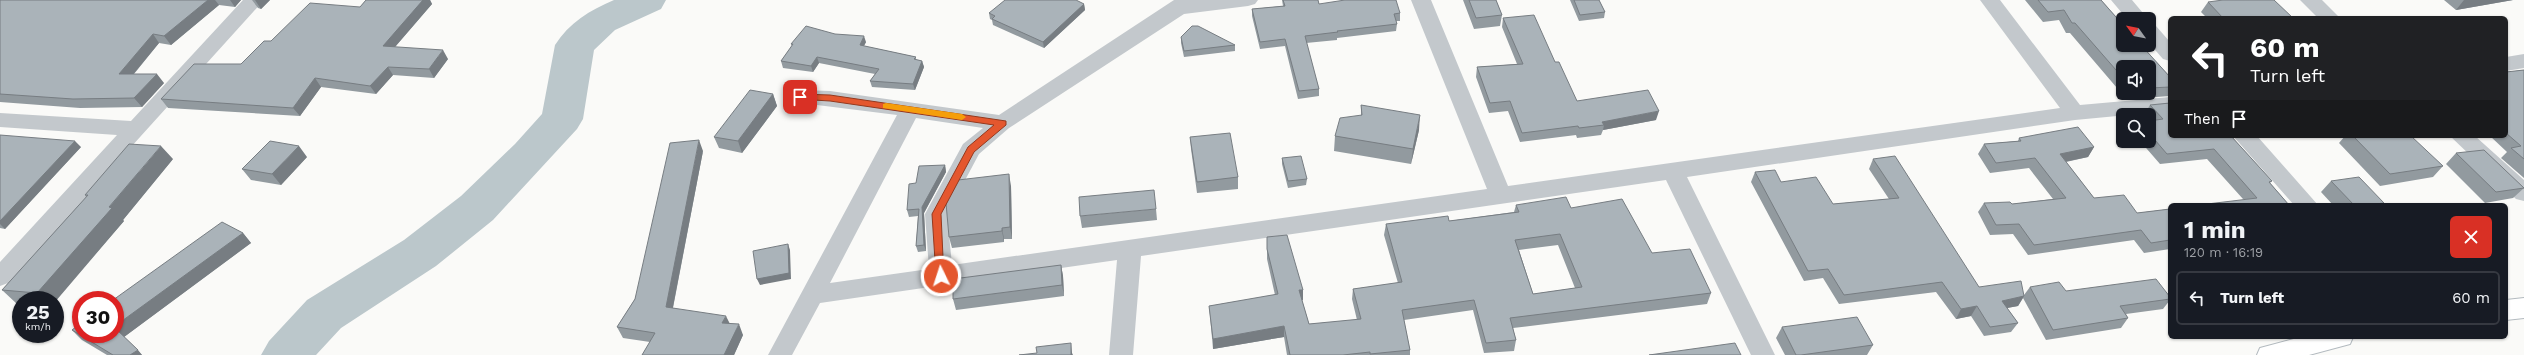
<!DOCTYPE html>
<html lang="en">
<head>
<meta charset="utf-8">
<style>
  :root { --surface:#171b24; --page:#242831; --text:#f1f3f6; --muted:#9ea1a6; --line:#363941 }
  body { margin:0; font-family:"Work Sans",sans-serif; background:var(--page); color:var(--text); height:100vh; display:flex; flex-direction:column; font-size:15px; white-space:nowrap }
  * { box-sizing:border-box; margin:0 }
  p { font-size:13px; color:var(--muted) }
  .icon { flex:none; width:22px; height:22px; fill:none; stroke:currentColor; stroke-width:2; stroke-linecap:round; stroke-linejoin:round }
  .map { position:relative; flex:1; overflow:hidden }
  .details { position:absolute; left:2168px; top:203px; width:340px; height:136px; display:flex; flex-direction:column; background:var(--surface); border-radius:6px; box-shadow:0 1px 3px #0004 }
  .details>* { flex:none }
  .guide { position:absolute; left:2168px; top:16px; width:340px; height:122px; border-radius:6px; box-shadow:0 1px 3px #0004; background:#202124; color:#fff; overflow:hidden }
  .needle { width:26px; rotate:303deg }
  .fabs { position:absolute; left:2116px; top:12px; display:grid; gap:8px }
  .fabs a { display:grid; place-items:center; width:40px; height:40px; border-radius:6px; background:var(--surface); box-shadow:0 1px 3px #0004; font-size:20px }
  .speed { position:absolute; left:12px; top:291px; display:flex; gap:8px; font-size:20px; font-weight:700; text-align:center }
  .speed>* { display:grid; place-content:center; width:52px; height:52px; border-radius:50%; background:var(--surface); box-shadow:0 1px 3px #0004; line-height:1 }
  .speed small { font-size:10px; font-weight:400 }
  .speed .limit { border:6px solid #d22; background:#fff; color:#111 }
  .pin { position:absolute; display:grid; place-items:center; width:34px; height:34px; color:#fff; margin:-17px; border-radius:8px; box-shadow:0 2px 6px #0006 }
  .me { position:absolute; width:44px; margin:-22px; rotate:356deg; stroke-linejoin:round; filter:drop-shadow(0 0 3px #0008) }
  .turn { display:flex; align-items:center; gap:14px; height:84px; padding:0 16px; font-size:18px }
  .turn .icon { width:52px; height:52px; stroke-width:2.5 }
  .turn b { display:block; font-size:28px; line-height:34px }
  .then { display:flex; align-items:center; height:38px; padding:0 16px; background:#0003; gap:8px; font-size:15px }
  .round { display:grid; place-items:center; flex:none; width:42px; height:42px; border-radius:6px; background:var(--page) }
  .head { display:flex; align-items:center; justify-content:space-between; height:68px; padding:0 16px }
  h1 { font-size:24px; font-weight:700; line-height:30px }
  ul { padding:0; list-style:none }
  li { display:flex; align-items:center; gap:12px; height:54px; margin:0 8px 6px; padding:0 8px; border:2px solid var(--line); border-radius:6px }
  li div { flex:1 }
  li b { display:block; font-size:15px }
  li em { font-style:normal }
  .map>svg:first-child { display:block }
</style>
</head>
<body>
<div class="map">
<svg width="2524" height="355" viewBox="0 0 2524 355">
  <rect width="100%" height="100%" fill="#fafaf8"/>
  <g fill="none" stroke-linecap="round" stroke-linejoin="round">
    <path fill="#bbc7cb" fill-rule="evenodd" d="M614 0H666L661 9 615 30 594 50 583 119 577 129 493 220 436 266 341 328 316 355H261L269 341 307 300 404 240 461 196 515 144 542 114 555 45C569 23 590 10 614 0Z"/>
    <defs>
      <path id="secondary" d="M2524 298V318L2506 320V300Z
        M2301 337H2353L2350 344 2309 355H2257L2260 348Z"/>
    </defs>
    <use href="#secondary" stroke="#b3babf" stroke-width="2"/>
    <path fill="#c3c8cc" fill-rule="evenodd" d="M243 0H264L8 283 0 286V262L117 135 0 127V113L131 121Z
      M1174 0H1258L1255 4 1248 6 1184 14 1009 128 979 154 947 214 952 265 1487 189 1411 0H1431L1508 186 2060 108 1980 0H2000L2080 105 2170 97V111L2075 120 1687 177 1775 355H1751L1666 180 1141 256 1133 355H1109L1117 260 820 303 792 355H768L897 115 793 102 790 97 793 92 800 90 830 91 999 115ZM916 118 983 128 963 144 925 214 929 269 830 283Z
      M2111 0H2132L2148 19H2127Z
      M2300 0H2322L2340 18H2318Z
      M2149 24 2156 26 2170 42V61L2163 59 2149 43Z
      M2524 54V68L2506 71V57Z
      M2233 136H2257L2318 205H2294Z
      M2450 136H2475L2524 180V201L2516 199Z"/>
    <use href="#secondary" fill="#fff" fill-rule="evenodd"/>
  </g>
  <path fill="#929a9f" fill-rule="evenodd" d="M0 0H241L235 7 219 5 171 45 159 43 134 74 164 83 142 107 80 108 0 102Z
    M252 0H270L261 9 258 8Z
    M366 0H430L432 4 395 47 448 59 434 78 393 75 376 94 321 87 300 116 168 108 161 99 241 64 271 41 360 7Z
    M1282 0H1318L1319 4 1400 13V21H1396L1397 24 1396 31 1337 38V40L1306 43 1319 89V96L1298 99 1285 46 1260 49 1252 16V9L1283 6Z
    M1463 0H1496L1502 15 1500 26 1474 29Z
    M1570 0H1599L1605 12 1604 18 1579 21Z
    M2025 0H2101L2170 77V96L2129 99 2124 93H2149V67H2123V92L2119 88H2117L2070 33H2066L2059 20 2043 22Z
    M2444 0H2513L2456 10Z
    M2208 2 2293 18H2207L2201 12Z
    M1084 4 1085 10 1044 48 993 25 992 20 990 19 989 13Z
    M1503 18 1555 62 1577 101 1656 120 1603 130 1601 135 1577 138 1576 135 1520 142 1508 111 1489 113 1476 77 1477 67 1517 64 1502 27Z
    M1181 37 1235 45V51L1184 57 1181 43Z
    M866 42 864 46 916 57V60L922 61 924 67 915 90 872 87 870 81 875 74 819 63 813 72 783 68 781 61 792 46 791 44Z
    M2524 70V178L2501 158 2507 152 2490 136H2506V72Z
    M773 94 777 106 742 153 719 148 714 137Z
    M1361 105 1419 130 1411 164 1334 151 1335 136 1361 115Z
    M2150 105 2231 136 2272 181 2270 183 2289 205 2243 199 2207 159 2160 164 2140 141H2149V115H2144Z
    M0 135 81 147 5 229 0 228Z
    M2345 136H2353L2443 166 2433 177 2380 186 2339 143Z
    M1190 137 1238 177V189L1197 193 1191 149Z
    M2019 138 2094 147 2088 157 2066 162 2094 198 2137 213 2170 209V249L2144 253 2134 240 2028 255 2013 234 1990 235 1978 212 1984 203 2012 204 2053 199 2029 168 1990 173 1978 154 1984 144 2018 141Z
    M703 151 673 308 729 323 743 335 734 355H642L650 342 623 338 617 327 635 299Z
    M2456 153 2524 188 2513 198 2485 203 2446 164Z
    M307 157 281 185 251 180 242 169Z
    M1282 158 1307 179 1306 185 1288 188 1282 164Z
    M173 159 123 220 124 221 55 300H21V304H17L2 290 86 197 85 195Z
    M1873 159 1979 287 2024 295 2030 287 2066 291 2170 297V300L2163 309 2126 314 2128 318 2121 328 2046 340 2023 298 2018 306 2007 308 2018 323 2011 332 1984 336 1971 316 1956 319 1936 292 1839 304 1823 278 1804 281 1751 182 1755 172 1781 182 1833 204 1889 199 1869 169Z
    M945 165 946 172 924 213 926 251 918 252 916 246 918 216 909 217 907 210 916 183Z
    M2331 181 2384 203 2382 205H2333L2321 192Z
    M1011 186 1012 239H1004V242L952 248 949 237Z
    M1516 205 1571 208 1652 253 1711 293 1707 304 1513 328 1516 340 1514 351 1484 353 1473 310 1404 320 1410 350V355H1287L1284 337 1213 349 1210 316 1209 306 1275 295 1267 259V237L1303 290V300H1302L1309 324 1357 320 1352 299 1353 289 1398 283 1384 235 1386 224 1449 221 1514 212ZM1558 245 1575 288 1533 294 1519 250Z
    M1156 209 1157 220 1082 228 1080 216Z
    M243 233 251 243 124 337 142 355H107L82 340 72 330Z
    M1061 265 1063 276 1064 296 956 310 953 299Z
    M1782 327 1873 345 1867 355H1785L1776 338Z"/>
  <path fill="#777d82" d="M208 0H215L219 5 171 45 164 36Z
    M230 0H241L235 7Z
    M255 0H270L261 9Z
    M420 0H430L432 4 388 55 383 46Z
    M2464 0H2513L2456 10Z
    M1084 4 1085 10 1044 48 1043 42Z
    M153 34 159 43 126 83 119 74Z
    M864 36 866 42 861 51 860 45Z
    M443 50 448 59 434 78 429 69Z
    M817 57 819 63 813 72 811 66Z
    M922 61 924 67 915 90 913 84Z
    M388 67 393 75 376 94 370 86Z
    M157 74 164 83 142 107 134 98Z
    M315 78 321 87 300 116 293 108Z
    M773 94 777 106 742 153 738 141Z
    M1659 111 1656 120 1603 130 1604 125 1602 122Z
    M1420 115 1419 130 1411 164 1413 149Z
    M699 140 703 151 671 317 666 307Z
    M75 141 81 147 5 229 0 224V221Z
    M161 146 173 159 123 220 124 221 55 302V300H45L37 293Z
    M299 146 307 157 281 185 272 174Z
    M2094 147 2088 157 2054 164 2060 154Z
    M945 165 946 172 924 213 926 251 924 245 922 207Z
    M1009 174 1011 186 1012 239 1010 227Z
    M1002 228 1004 239V242L1002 231Z
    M243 233 251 243 124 337 115 329V326Z
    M788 244 790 250 791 279 760 285 757 279Z
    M1061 265 1063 276 1064 296 1062 285Z
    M1299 290H1303V300L1299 301Z
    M2024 296 2018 306 1996 310 2002 301Z
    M1977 306 1971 316 1956 319 1961 309Z
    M726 316 731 326 722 323Z
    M739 324 743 335 734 355H724Z
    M1284 326V337L1213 349V339Z
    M1071 343 1072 353 1073 355H1071Z
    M138 350 142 355H130Z"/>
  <path fill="#aab3b9" stroke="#777d82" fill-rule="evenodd" d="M0 0H208L164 36 153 34 119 74H157L134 98 73 99 0 94Z
    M366 0H423L383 46 443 50 429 69 388 67 370 86 315 78 293 108 161 99 194 64H241L264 41H271L310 3 360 7Z
    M1005 0H1076L1084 4 1043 42 992 19 995 16 989 13Z
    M1283 0H1318L1319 4 1345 0H1396L1400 13 1394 14 1397 24 1337 31 1338 32 1305 36 1319 89 1299 91 1285 39 1260 42 1252 9 1285 6Z
    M1469 0H1496L1502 15 1476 18Z
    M1574 0H1599L1605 12 1580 15Z
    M2038 0H2101L2123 25V45H2141L2170 77V87L2149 88V67H2123V78L2075 23H2072L2064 10 2048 12Z
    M2223 0H2274L2293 18H2223L2208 2Z
    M1534 15 1555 62H1559L1577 101 1648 90 1659 111 1602 122 1604 125 1579 128 1578 126 1522 133 1510 101 1490 103 1477 67 1523 64 1503 18Z
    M806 26 835 34 864 36 860 45 916 57 914 59 922 61 913 84 870 81 879 69 817 57 811 66 781 61 793 44H791Z
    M1192 26H1198L1235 45 1184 51 1181 37Z
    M2524 70V159L2511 148 2521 146 2506 133V72Z
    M750 90 773 94 738 141 714 137Z
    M2170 103V136H2231L2272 181 2269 182 2289 205H2199L2257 198 2214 149 2167 154 2149 133V121L2163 119 2150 105Z
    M1361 105 1420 115 1413 149 1335 136 1340 118 1362 115Z
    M2078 127 2094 147 2060 154 2094 198 2124 195 2137 213 2170 209V240L2151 243 2141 230 2034 245 2019 224 1996 225 1984 203 2010 202 2012 204 2066 198 2035 158 1996 163 1984 144 2021 141 2019 138Z
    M1230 133 1238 177 1197 182 1190 137Z
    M0 135 75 141 0 221Z
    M2353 136H2411L2443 166 2390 174Z
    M699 140 666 307 726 316 722 323 739 324 724 355H642L655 333 617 327 635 299 670 143Z
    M270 141 299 146 272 174 242 169Z
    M129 144 161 146 109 207 112 208 37 293 2 290 88 195H85Z
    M2484 150 2524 188 2496 192 2456 153Z
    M1301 156 1307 179 1288 181 1282 158Z
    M1895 156 1979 287 2021 281 2024 296 2002 301 2018 323 1990 327 1977 306 1961 309 1942 282 1844 295 1828 269 1808 271 1755 172 1775 170 1781 182 1816 177 1833 204 1899 198 1873 159Z
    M945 165 922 207 924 245 916 246 919 209 907 210 909 184 916 183 919 166Z
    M1009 174 1010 227 1002 228V231L949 237 946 203 958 180Z
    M2359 177 2384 203 2367 205H2354L2331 181Z
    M1154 190 1156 209 1080 216 1079 197Z
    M1566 197 1571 208 1622 199 1652 253 1690 249 1711 293 1510 318 1516 340 1486 343 1474 300 1402 310 1410 350 1370 354V352L1343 355H1290L1284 326 1213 339 1209 306 1278 294 1267 249V237L1287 235 1303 290H1299L1309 324 1361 319 1353 289 1402 282 1386 224 1448 216 1449 221 1519 212 1516 205ZM1560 234 1582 287 1533 294 1515 240Z
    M222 222 243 233 115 326V300H113Z
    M788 244 789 273 757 279 753 251Z
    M1061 265 1062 285 953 299V279Z
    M2156 279 2170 297V299L2120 306 2128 318 2053 330 2030 287 2059 282 2066 291Z
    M1857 317 1873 345 1801 355H1796L1782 327Z
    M81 323V334H115V328L138 350 130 355H113L72 330Z
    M1071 343V355H1019L1037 353 1036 347Z
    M1735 343 1741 355H1649Z"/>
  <path fill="#e4572e" stroke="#94391e" d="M800 94 830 95 1006 121V125L974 152 941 214 944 279H938L936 276 932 214 968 147 994 125 830 101 797 99V95Z"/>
  <path fill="#f59e0b" d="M886 103 962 114 966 117 962 120 883 108V104Z"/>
</svg>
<div class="fabs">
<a><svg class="needle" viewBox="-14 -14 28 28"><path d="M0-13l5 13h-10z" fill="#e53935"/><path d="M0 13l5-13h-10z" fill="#9ea1a6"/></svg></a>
<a><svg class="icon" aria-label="sound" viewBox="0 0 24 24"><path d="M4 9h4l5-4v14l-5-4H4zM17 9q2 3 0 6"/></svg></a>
<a><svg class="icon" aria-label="search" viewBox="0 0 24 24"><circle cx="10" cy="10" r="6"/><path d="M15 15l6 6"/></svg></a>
</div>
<div class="speed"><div>25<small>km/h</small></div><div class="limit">30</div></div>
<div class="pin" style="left:800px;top:97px;background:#d93025"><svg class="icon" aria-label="arrive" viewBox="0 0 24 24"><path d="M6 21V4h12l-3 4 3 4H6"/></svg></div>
<svg class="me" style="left:941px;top:276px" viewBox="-20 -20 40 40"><circle r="17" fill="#e4572e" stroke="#fff" stroke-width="3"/><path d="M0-11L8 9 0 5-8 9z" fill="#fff"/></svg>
<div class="guide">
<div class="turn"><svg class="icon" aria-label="left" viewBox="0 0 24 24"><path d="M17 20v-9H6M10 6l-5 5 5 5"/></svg><div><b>60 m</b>Turn left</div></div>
<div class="then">Then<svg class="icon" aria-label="arrive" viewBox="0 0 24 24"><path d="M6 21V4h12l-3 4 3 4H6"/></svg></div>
</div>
<section class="details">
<div class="head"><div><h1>1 min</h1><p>120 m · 16:19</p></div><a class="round" style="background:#d93025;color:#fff"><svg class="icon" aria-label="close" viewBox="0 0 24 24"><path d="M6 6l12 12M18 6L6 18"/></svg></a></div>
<ul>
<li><svg class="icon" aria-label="left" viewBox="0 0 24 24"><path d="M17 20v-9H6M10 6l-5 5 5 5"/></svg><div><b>Turn left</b></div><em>60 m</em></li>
</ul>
</section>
</div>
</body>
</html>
